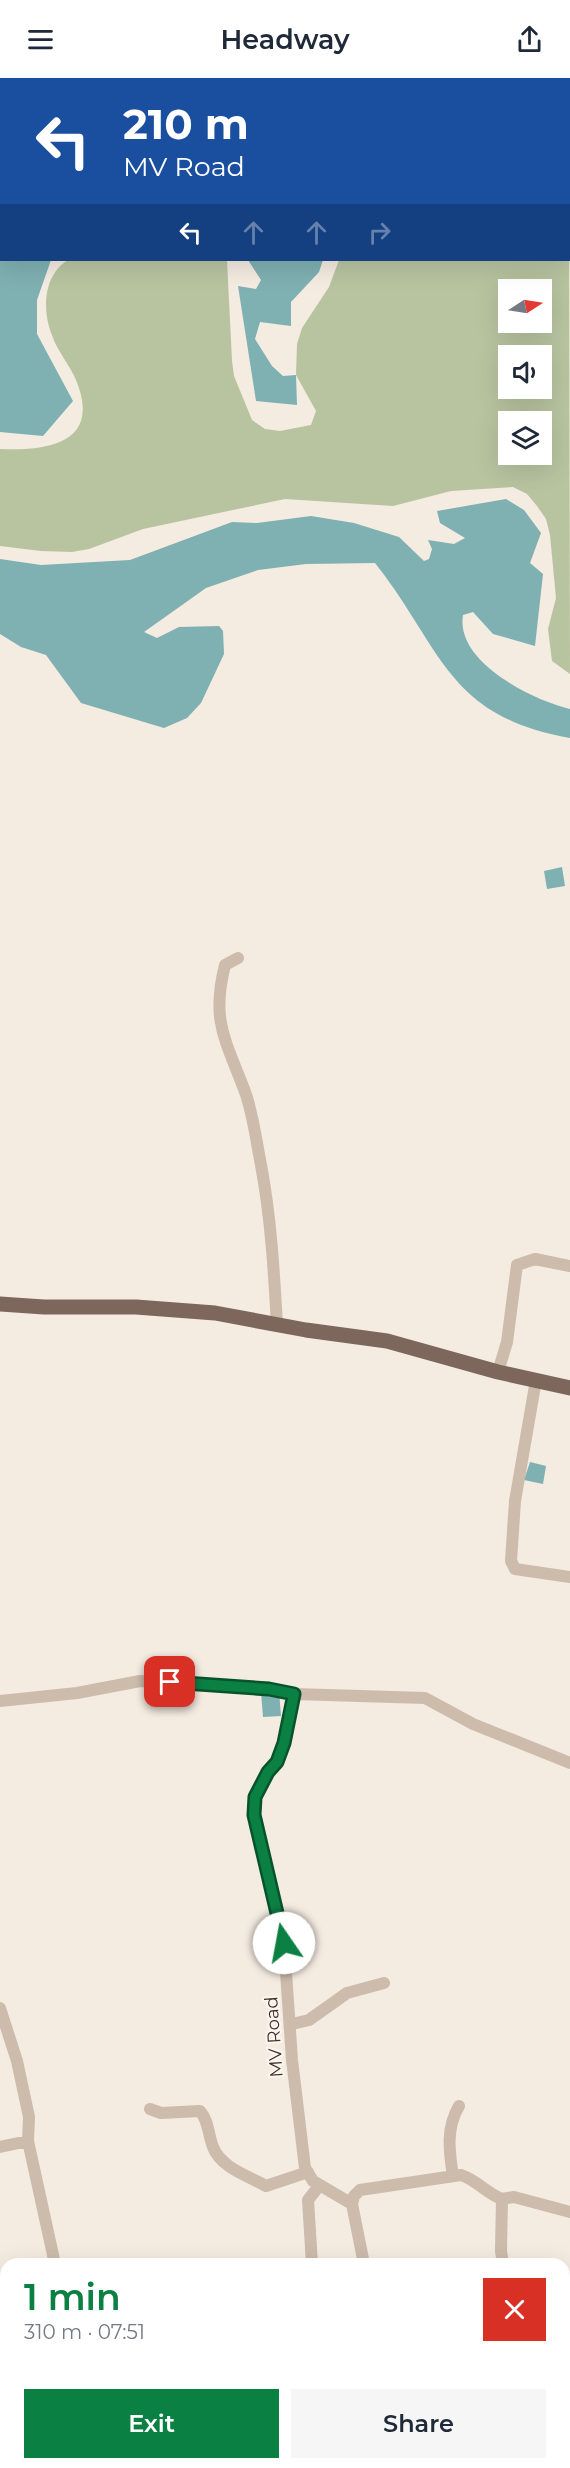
<!DOCTYPE html>
<html lang="en">
<head>
<meta charset="utf-8">
<style>
  :root { --surface:#fff; --page:#f6f6f7; --text:#1f2937; --muted:#747a83; --accent:#0b8043 }
  body { margin:0; font-family:Montserrat,sans-serif; background:var(--page); color:var(--text); height:100vh; display:flex; flex-direction:column; font-size:22px; white-space:nowrap }
  * { box-sizing:border-box; margin:0 }
  p { font-size:20px; color:var(--muted) }
  .icon { flex:none; width:33px; height:33px; fill:none; stroke:currentColor; stroke-width:2; stroke-linecap:round; stroke-linejoin:round }
  .map { position:relative; flex:1; overflow:hidden }
  .panel { position:absolute; left:0px; top:2180px; width:570px; height:212px; display:flex; flex-direction:column; background:var(--surface); border-radius:18px 18px 0 0; box-shadow:0 6px 24px #0002 }
  .panel>* { flex:none }
  .guide { position:absolute; left:0px; top:0px; width:570px; height:183px; box-shadow:0 6px 24px #0002; background:#1a4fa0; color:#fff; overflow:hidden }
  .needle { width:39px; rotate:78deg }
  .controls { position:absolute; left:498px; top:201px; display:grid; gap:12px }
  .controls a { display:grid; place-items:center; width:54px; height:54px; border-radius:0px; background:var(--surface); box-shadow:0 6px 24px #0002; font-size:30px }
  .pin { position:absolute; display:grid; place-items:center; width:51px; height:51px; color:#fff; margin:-26px; border-radius:12px; box-shadow:0 3px 9px #0006 }
  .me { position:absolute; width:66px; margin:-33px; rotate:348deg; stroke-linejoin:round; filter:drop-shadow(0 0 4px #0008) }
  .turn { display:flex; align-items:center; gap:21px; height:126px; padding:0 24px; font-size:27px }
  .turn .icon { width:78px; height:78px; stroke-width:2.5 }
  .turn b { display:block; font-size:42px; line-height:51px }
  .lanes { display:flex; align-items:center; height:57px; padding:0 24px; background:#0003; justify-content:center; gap:30px; direction:ltr }
  .lanes .off { opacity:.35 }
  .round { display:grid; place-items:center; flex:none; width:63px; height:63px; border-radius:0px; background:var(--page) }
  .headline { display:flex; align-items:center; justify-content:space-between; height:102px; padding:0 24px }
  h1 { font-size:36px; font-weight:600; line-height:45px; color:var(--accent) }
  .action { display:flex; gap:12px; margin-top:auto; padding:12px 24px }
  .action a { flex:1; height:69px; border-radius:0px; background:var(--accent); color:#fff; font-size:24px; font-weight:600; line-height:69px; text-align:center }
  .action a+a { background:var(--page); color:var(--text) }
  header { display:flex; justify-content:space-between; align-items:center; height:78px; padding:0 24px; background:var(--surface); font-size:27px; font-weight:600 }
  .map>svg:first-child { display:block }
</style>
</head>
<body>
<header><svg class="icon" aria-label="menu" viewBox="0 0 24 24"><path d="M4 6h16M4 12h16M4 18h16"/></svg>Headway<svg class="icon" aria-label="share" viewBox="0 0 24 24"><path d="M12 15V3M7 8l5-5 5 5M5 13v7h14v-7"/></svg></header>
<div class="map">
<svg width="570" height="2390" viewBox="0 0 570 2390">
  <rect width="100%" height="100%" fill="#f4ebe1"/>
  <path fill="#b8c4a0" fill-rule="evenodd" d="M170 0H406L407 1 174 2Z
    M569 122 570 596 552 583 548 551 556 520 550 457 546 441 537 428 527 416 513 409 451 413 393 428 285 421 143 451 89 471 72 474 41 473 0 468V371C48 373 102 365 76 302 70 287 57 273 52 257 42 233 43 197 68 182H227L232 283 234 298 252 342 265 351 280 353 311 347 316 333 296 297 297 266 302 250 329 209 339 182H568ZM508 212H542V244H508ZM508 278H542V310H508ZM508 344H542V376H508Z"/>
  <path fill="#7fb0b2" d="M0 0 88 1 2 2V182H51L37 222V256L73 323 43 358 0 354Z
    M248 182H323L319 194 291 224V248L260 244 255 261 272 288 283 298 296 297 297 327 256 323 238 208 256 211 261 202Z
    M506 421 524 432 541 455 530 485 543 496 535 568 493 556 473 534 463 537C455 584 533 622 570 631V660C446 638 443 571 375 485L306 486 258 492 206 510 144 554 157 560 179 549 219 548 223 553 224 576 201 625 187 640 164 650 81 625 46 577 21 569 0 556V481L41 487 130 482 232 444 257 445 311 438 354 445 399 459 424 483 429 481 432 471 428 462 454 466 465 460 440 445 437 433Z
    M562 789 565 808 547 811 544 793Z
    M530 1384 546 1388 543 1406 524 1402Z
    M279 1613 281 1638 263 1639 261 1614Z"/>
  <g fill="none" stroke-linecap="round" stroke-linejoin="round">
    <path stroke="#cdbbac" stroke-width="12" d="M416 0 417 2
      M568 89 570 91
      M238 880 225 887C211 942 225 961 244 1011 253 1034 256 1062 261 1087 271 1140 274 1194 277 1247
      M498 1294 507 1264 517 1187 535 1181 570 1188
      M536 1302 515 1423 511 1483 515 1491 570 1499
      M294 1616 425 1620 473 1646 570 1685
      M0 1623 77 1615 140 1603 238 1608 294 1616 283 1665 277 1684 268 1694 256 1719 254 1737 284 1865 292 1982 305 2090 313 2103 352 2126 364 2186
      M0 1930 17 1983 29 2039 28 2063 55 2186
      M292 1946 309 1942 347 1915 384 1905
      M150 2031 161 2035 200 2033C209 2043 208 2057 213 2069 221 2090 249 2098 266 2108L308 2094
      M0 2069 28 2063
      M453 2098C449 2073 446 2050 459 2028
      M352 2126 354 2118 360 2112 461 2097C477 2102 487 2116 502 2121
      M312 2186 308 2122 319 2108
      M503 2186 501 2173 502 2121 514 2119 570 2134
      M0 2345 6 2344
      M67 2385 69 2390
      M216 2385 219 2390
      M456 2385V2390"/>
    <path stroke="#7d675c" stroke-width="15" d="M0 1226 44 1229H136L215 1235 306 1252 387 1263 498 1294 570 1310"/>
  </g>
  <g fill="none" stroke-linecap="round" stroke-linejoin="round">
    <defs>
      <path id="route" d="M170 1604 269 1611 294 1616 284 1665 277 1684 268 1694 255 1719 254 1737 284 1865"/>
    </defs>
    <use href="#route" stroke="#07532c" stroke-width="15"/>
    <use href="#route" stroke="#0b8043" stroke-width="10"/>
  </g>
  <g text-anchor="middle" stroke-width="4.5" stroke-linejoin="round" paint-order="stroke">
    <g font-size="18" fill="#3b302b" stroke="#fbf5ee">
      <text transform="translate(274 1959) rotate(-94)" y="6">MV Road</text>
    </g>
  </g>
</svg>
<div class="controls">
<a><svg class="needle" viewBox="-14 -14 28 28"><path d="M0-13l5 13h-10z" fill="#e53935"/><path d="M0 13l5-13h-10z" fill="#747a83"/></svg></a>
<a><svg class="icon" aria-label="sound" viewBox="0 0 24 24"><path d="M4 9h4l5-4v14l-5-4H4zM17 9q2 3 0 6"/></svg></a>
<a><svg class="icon" aria-label="layers" viewBox="0 0 24 24"><path d="M12 4l9 5-9 5-9-5zM3 14l9 5 9-5"/></svg></a>
</div>
<div class="pin" style="left:170px;top:1604px;background:#d93025"><svg class="icon" aria-label="arrive" viewBox="0 0 24 24"><path d="M6 21V4h12l-3 4 3 4H6"/></svg></div>
<svg class="me" style="left:284px;top:1865px" viewBox="-20 -20 40 40"><circle r="19" fill="#fff"/><path d="M0-13L10 11 0 6-10 11z" fill="#0b8043"/></svg>
<div class="guide">
<div class="turn"><svg class="icon" aria-label="left" viewBox="0 0 24 24"><path d="M17 20v-9H6M10 6l-5 5 5 5"/></svg><div><b>210 m</b>MV Road</div></div>
<div class="lanes"><svg class="icon" aria-label="left" viewBox="0 0 24 24"><path d="M17 20v-9H6M10 6l-5 5 5 5"/></svg><svg class="icon off" aria-label="ahead" viewBox="0 0 24 24"><path d="M12 20V5M6 11l6-6 6 6"/></svg><svg class="icon off" aria-label="ahead" viewBox="0 0 24 24"><path d="M12 20V5M6 11l6-6 6 6"/></svg><svg class="icon off" aria-label="right" viewBox="0 0 24 24"><path d="M7 20v-9h11M14 6l5 5-5 5"/></svg></div>
</div>
<section class="panel">
<div class="headline"><div><h1>1 min</h1><p>310 m · 07:51</p></div><a class="round" style="background:#d93025;color:#fff"><svg class="icon" aria-label="close" viewBox="0 0 24 24"><path d="M6 6l12 12M18 6L6 18"/></svg></a></div>
<div class="action"><a>Exit</a><a>Share</a></div>
</section>
</div>
</body>
</html>
